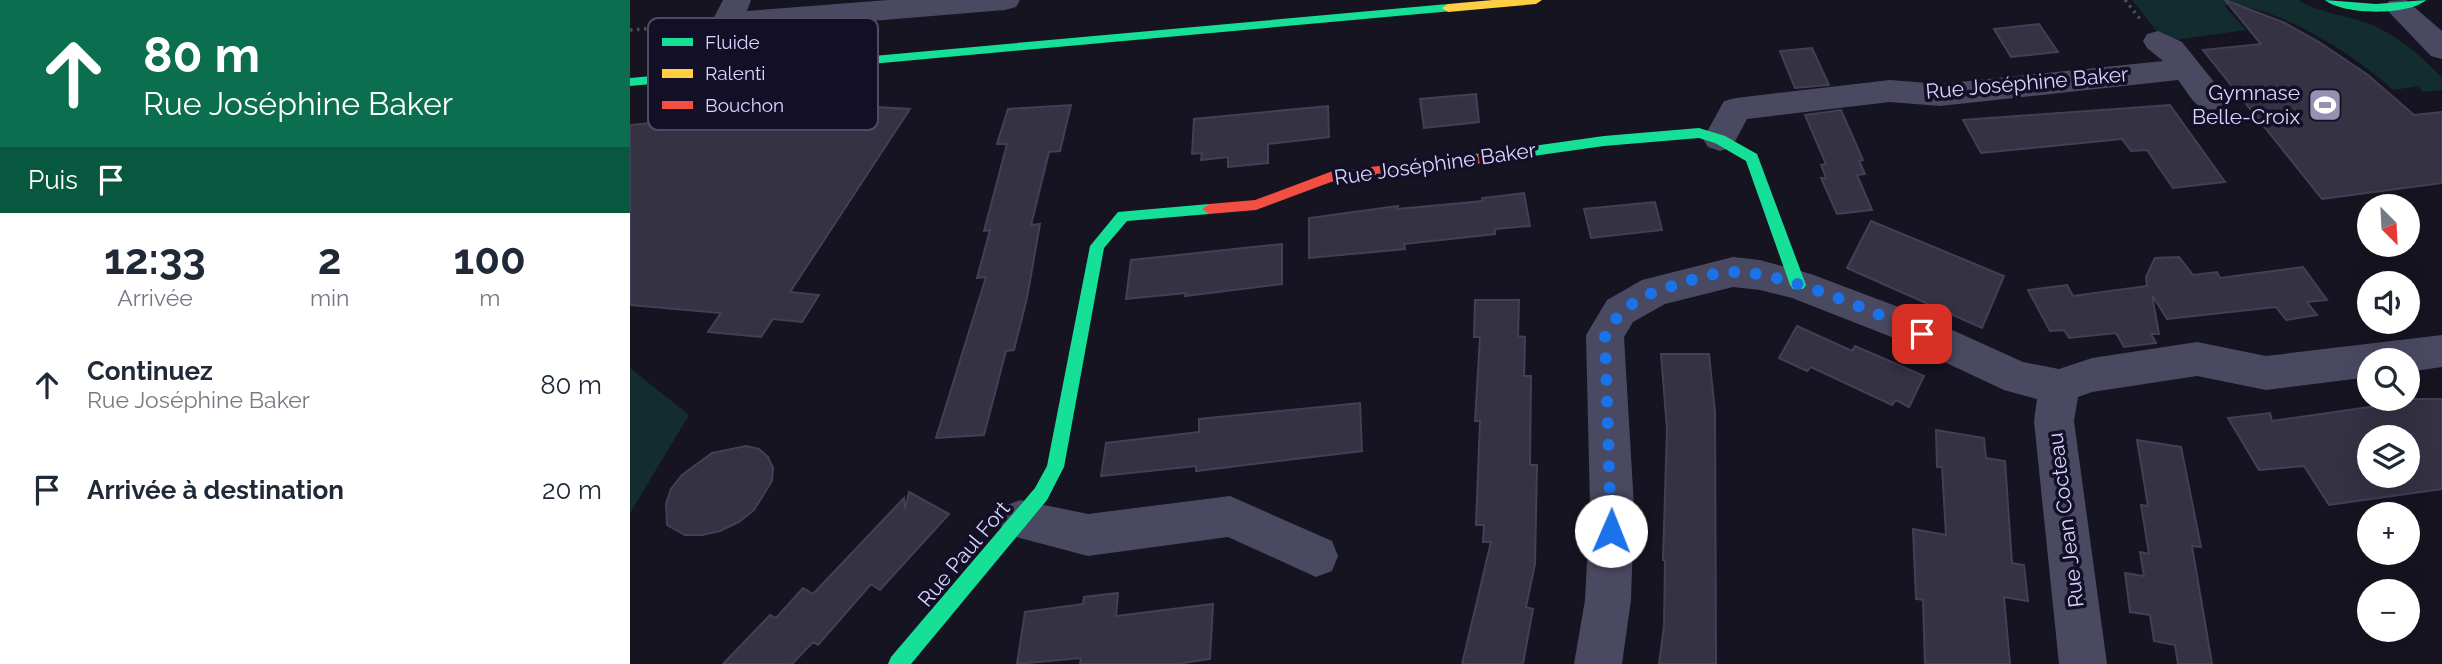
<!DOCTYPE html>
<html lang="fr">
<head>
<meta charset="utf-8">
<style>
  :root { --surface:#fff; --page:#f6f6f7; --text:#1f2937; --muted:#747a83 }
  body { margin:0; font-family:Raleway,sans-serif; background:var(--page); color:var(--text); height:100vh; display:flex; flex-direction:column; font-size:26px; white-space:nowrap }
  * { box-sizing:border-box; margin:0 }
  p { font-size:23px; color:var(--muted) }
  .icon { flex:none; width:38px; height:38px; fill:none; stroke:currentColor; stroke-width:2; stroke-linecap:round; stroke-linejoin:round }
  .map { position:relative; flex:1; overflow:hidden }
  .side { display:flex; flex-direction:column; background:var(--surface); width:630px }
  .side>* { flex:none }
  .banner { background:#0b6e4f; color:#fff; overflow:hidden }
  .needle { width:46px; rotate:156deg }
  .tools { position:absolute; left:1727px; top:194px; display:grid; gap:14px }
  .tools a { display:grid; place-items:center; width:63px; height:63px; border-radius:50%; background:var(--surface); box-shadow:0 7px 28px #0002; font-size:35px }
  .pin { position:absolute; display:grid; place-items:center; width:60px; height:60px; color:#fff; margin:-30px; border-radius:14px; box-shadow:0 4px 10px #0006 }
  .me { position:absolute; width:77px; margin:-38px; rotate:1deg; stroke-linejoin:round; filter:drop-shadow(0 0 5px #0008) }
  .turn { display:flex; align-items:center; gap:24px; height:147px; padding:0 28px; font-size:32px }
  .turn .icon { width:91px; height:91px; stroke-width:2.5 }
  .turn b { display:block; font-size:49px; line-height:60px }
  .then { display:flex; align-items:center; height:66px; padding:0 28px; background:#0003; gap:14px; font-size:26px }
  .eta { display:flex; justify-content:space-evenly; align-items:center; height:119px; text-align:center }
  .eta b { font-size:42px; font-weight:700; line-height:49px }
  ul { padding:0; list-style:none }
  li { display:flex; align-items:center; gap:21px; height:105px; padding:0 28px }
  li div { flex:1 }
  li b { display:block; font-size:26px }
  li em { font-style:normal }
  main { display:flex; flex:1; min-height:0 }
  .map>svg:first-child { display:block }
</style>
</head>
<body>
<main>
<section class="side">
<div class="banner">
<div class="turn"><svg class="icon" aria-label="ahead" viewBox="0 0 24 24"><path d="M12 20V5M6 11l6-6 6 6"/></svg><div><b>80 m</b>Rue Joséphine Baker</div></div>
<div class="then">Puis<svg class="icon" aria-label="arrive" viewBox="0 0 24 24"><path d="M6 21V4h12l-3 4 3 4H6"/></svg></div>
</div>
<div class="eta">
<div><b>12:33</b><p>Arrivée</p></div>
<div><b>2</b><p>min</p></div>
<div><b>100</b><p>m</p></div>
</div>
<ul>
<li><svg class="icon" aria-label="ahead" viewBox="0 0 24 24"><path d="M12 20V5M6 11l6-6 6 6"/></svg><div><b>Continuez</b><p>Rue Joséphine Baker</p></div><em>80 m</em></li>
<li><svg class="icon" aria-label="arrive" viewBox="0 0 24 24"><path d="M6 21V4h12l-3 4 3 4H6"/></svg><div><b>Arrivée à destination</b></div><em>20 m</em></li>
</ul>
</section>
<div class="map">
<svg width="1812" height="664" viewBox="0 0 1812 664">
  <rect width="100%" height="100%" fill="#161421"/>
  <path fill="#132c2d" d="M1502 0H1668C1687 12 1710 14 1731 21 1764 32 1789 53 1812 78V90L1793 92 1788 86 1763 90C1727 56 1644 3 1594 5L1616 30 1545 40 1533 39Z
    M0 368 59 415 0 513Z"/>
  <path fill="#343243" stroke="#433f54" stroke-width="2" fill-rule="evenodd" d="M1595 0 1655 23 1689 42 1738 75 1784 115 1812 112V183L1692 199 1573 50 1631 44Z
    M1409 24 1428 52 1381 57 1364 29Z
    M1182 48 1199 85 1165 88 1150 51Z
    M846 94 849 122 794 128 790 99Z
    M211 105 280 109 160 292 189 295 172 322 143 319 131 337 78 332 91 313 0 305V125L138 112 129 130 198 124Z
    M441 105 430 151 419 152 401 225 410 224 397 298 384 350 376 351 354 435 306 438 356 277 347 278 360 230 354 231 377 144H367L378 109Z
    M1540 105 1595 182 1543 188 1517 150 1501 151 1492 139 1351 153 1333 120Z
    M698 106 699 137 638 144V163L598 167V157L571 160 572 153 562 154 564 119Z
    M1211 110 1233 160 1229 161 1235 174 1227 175 1242 210 1207 214 1191 178H1196L1191 165 1196 164 1175 115Z
    M894 193 900 226 865 229V234L774 244 775 249 679 258V218L768 206 767 209 853 201 852 198Z
    M1025 202 1032 230 961 238 954 209Z
    M1241 221 1374 276 1352 328 1217 268Z
    M652 244V284L555 296 556 293 496 299 501 260Z
    M1549 257 1563 275 1587 272 1590 278 1673 267 1697 300 1677 302 1687 315 1656 320 1646 307 1537 319 1522 295 1529 334H1521L1526 343 1494 347 1486 333 1439 338 1434 330 1420 331 1398 290 1437 285 1443 296 1517 286 1516 277 1525 258Z
    M845 300H889L888 336 895 337 894 376H901L900 465H907L905 564 896 607 903 609 893 664H832L861 542H853L854 525H846L850 421H845L850 337H844Z
    M1167 326 1222 351 1225 346 1294 376 1279 407 1266 400 1262 405 1181 367 1177 371 1149 358Z
    M1031 354H1079L1085 412 1086 664H1029L1034 626 1035 561 1033 560 1037 429Z
    M1749 399H1812V489L1699 505 1674 466 1629 470 1598 418 1640 413 1642 421 1753 405ZM1740 438H1778V476H1740Z
    M730 403 732 451 566 471V466L471 476 476 443 569 432V419Z
    M1306 430 1354 438 1356 458 1375 461 1382 563 1394 565 1398 601 1374 597 1380 664H1295L1293 600 1286 599 1283 529 1316 535 1312 467H1307Z
    M1507 440 1551 447 1571 547 1562 546 1582 664H1548L1545 645 1524 641 1520 615 1500 612 1495 573 1514 576 1510 552 1519 554 1511 505 1518 506Z
    M116 446 129 449 138 457 143 468 142 481 124 510 109 522 90 531 72 535H55L37 525 36 504 41 489 52 475 82 453Z
    M279 492 319 514 250 590 241 584 188 645 183 642 162 664H93L140 615 146 618 173 588 183 594 274 498 275 509Z
    M488 593 486 616 583 604 580 659 547 664H450L451 658 387 664 395 612 453 604 454 597Z"/>
  <g fill="none" stroke-linecap="round" stroke-linejoin="round">
    <path stroke="#44505f" stroke-width="3.5" stroke-dasharray="2.5 4.5" stroke-linecap="butt" d="M1495 0 1510 19
      M0 30 58 26"/>
    <path fill="#4a4962" fill-rule="evenodd" d="M93 0H121L117 11 258 0H390L386 7 375 10 107 32 81 83 70 86 59 83 54 75Z
      M1776 0 1812 31V59L1801 56 1755 8 1759 1Z
      M1528 31 1552 42 1592 92 1597 100 1592 108C1567 115 1562 98 1548 80L1310 106 1260 102 1117 119 1102 147 1090 151 1078 147 1073 139 1094 101 1106 98 1260 80 1310 84 1533 61 1517 48 1513 41 1517 34Z
      M1103 257 1130 260 1181 274 1287 314 1393 362 1429 369 1462 358 1567 342 1636 356 1812 335V367L1778 372V360H1740V377L1636 390 1567 376 1462 392 1448 397 1444 421 1477 664H1429L1404 421 1407 399 1374 390 1259 336 1162 298 1130 290 1103 287 1035 304 1003 322 994 337 1004 507 1001 600 992 664H944L955 600 960 507 956 335 977 300 1012 280Z
      M600 496 702 541 708 556 702 571 686 577 598 537 458 556 375 534 368 520 375 506 390 500 458 514Z"/>
    <path fill="#16e098" fill-rule="evenodd" d="M1695 0 1746 4 1796 0C1778 16 1713 15 1695 0Z
      M818 4 824 8 822 11 0 86V78Z
      M1069 128 1095 136 1127 154 1176 285 1173 289H1163L1160 285 1116 161 1085 143 1069 138 974 146 845 164 838 159 845 154 974 136Z
      M579 204 586 209 579 214 497 221 474 248 434 467 417 500 281 664H258L261 657 405 488 417 466 460 246 488 212Z"/>
    <path fill="#ffcf43" fill-rule="evenodd" d="M863 0H912L906 4 818 12 812 8 818 4Z"/>
    <path fill="#f24e42" fill-rule="evenodd" d="M845 154 850 155 852 159 850 163 701 182 626 210 579 214 572 209 579 204 625 200 700 172Z"/>
  </g>
  <g fill="none" stroke-linecap="round" stroke-linejoin="round">
    <path stroke="#1a73e8" stroke-width="12" stroke-dasharray="0 21.6" d="M981 531 975 335C992 306 1010 296 1042 286 1061 280 1084 272 1104 272 1152 271 1247 313 1292 334"/>
  </g>
  <defs>
    <symbol id="stadium-square" viewBox="-11 -11 22 22"><rect x="-9" y="-9" width="18" height="18" rx="4" fill="#9591b1" stroke="#130f26"/><path d="M0-5a6.5 5 0 1 0 0 10a6.5 5 0 1 0 0-10ZM-3.5-1.8h7v3.6h-7Z" fill="#fff"/></symbol>
  </defs>
  <g fill-rule="evenodd">
    <use href="#stadium-square" x="1676" y="86" width="38" height="38"/>
  </g>
  <g text-anchor="middle" stroke-width="7" stroke-linejoin="round" paint-order="stroke">
    <g font-size="21" fill="#d9d4ff" stroke="#130f26">
      <text transform="translate(1397 83) rotate(-5)" y="7">Rue Joséphine Baker</text>
      <text transform="translate(805 164) rotate(-8)" y="7">Rue Joséphine Baker</text>
      <text transform="translate(1436 520) rotate(-97)" y="7">Rue Jean Cocteau</text>
      <text transform="translate(334 554) rotate(-50)" y="7">Rue Paul Fort</text>
    </g>
    <g font-size="21" fill="#d9d4ff" stroke="#130f26" text-anchor="end">
      <text x="1670" y="100">Gymnase<tspan x="1670" dy="24">Belle-Croix</tspan></text>
    </g>
  </g>
  <rect x="18" y="18" width="230" height="112" rx="10" fill="#130f26" stroke="#4e4a67" stroke-width="2"/>
  <rect x="32" y="38" width="31" height="8" fill="#16e098"/>
  <rect x="32" y="69" width="31" height="9" fill="#ffcf43"/>
  <rect x="32" y="101" width="31" height="8" fill="#f24e42"/>
  <g font-size="19" fill="#d9d4ff">
    <text x="75" y="49">Fluide</text>
    <text x="75" y="80">Ralenti</text>
    <text x="75" y="112">Bouchon</text>
  </g>
</svg>
<div class="tools">
<a><svg class="needle" viewBox="-14 -14 28 28"><path d="M0-13l5 13h-10z" fill="#e53935"/><path d="M0 13l5-13h-10z" fill="#747a83"/></svg></a>
<a><svg class="icon" aria-label="sound" viewBox="0 0 24 24"><path d="M4 9h4l5-4v14l-5-4H4zM17 9q2 3 0 6"/></svg></a>
<a><svg class="icon" aria-label="search" viewBox="0 0 24 24"><circle cx="10" cy="10" r="6"/><path d="M15 15l6 6"/></svg></a>
<a><svg class="icon" aria-label="layers" viewBox="0 0 24 24"><path d="M12 4l9 5-9 5-9-5zM3 14l9 5 9-5"/></svg></a>
<a>+</a>
<a>−</a>
</div>
<div class="pin" style="left:1292px;top:334px;background:#d93025"><svg class="icon" aria-label="arrive" viewBox="0 0 24 24"><path d="M6 21V4h12l-3 4 3 4H6"/></svg></div>
<svg class="me" style="left:981px;top:531px" viewBox="-20 -20 40 40"><circle r="19" fill="#fff"/><path d="M0-13L10 11 0 6-10 11z" fill="#1a73e8"/></svg>
</div>
</main>
</body>
</html>
